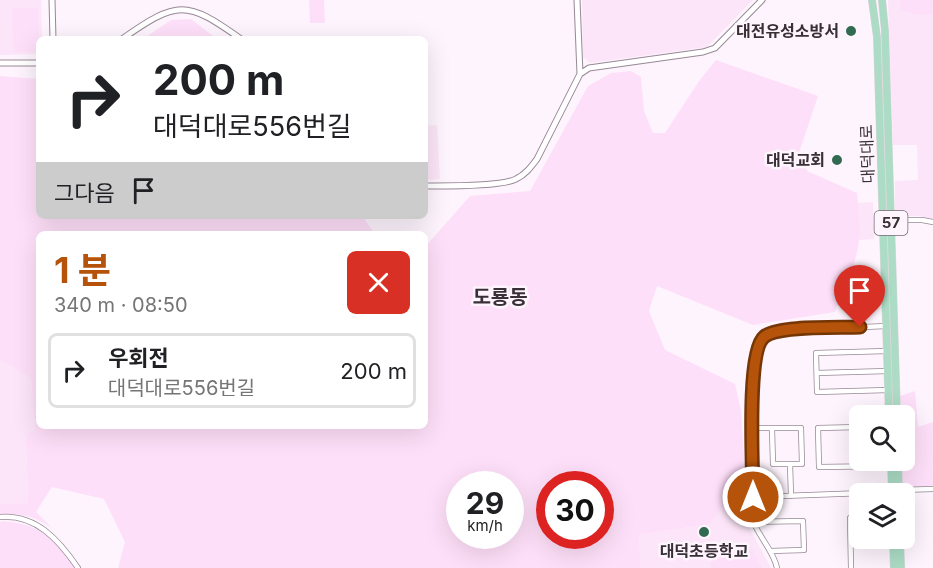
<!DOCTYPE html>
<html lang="ko">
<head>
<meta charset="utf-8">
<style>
  :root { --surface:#fff; --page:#f6f6f6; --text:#202124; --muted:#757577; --line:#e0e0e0; --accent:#b45309 }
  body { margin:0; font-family:Inter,"Noto Sans KR",sans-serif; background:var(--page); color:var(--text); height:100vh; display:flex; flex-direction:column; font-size:22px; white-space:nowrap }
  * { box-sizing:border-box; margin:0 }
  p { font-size:20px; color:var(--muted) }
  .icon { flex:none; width:33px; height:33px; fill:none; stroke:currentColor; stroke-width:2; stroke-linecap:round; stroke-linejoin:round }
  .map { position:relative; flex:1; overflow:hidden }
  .panel { position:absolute; left:36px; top:231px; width:392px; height:198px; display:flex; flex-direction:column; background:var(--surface); border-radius:9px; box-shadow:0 6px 24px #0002 }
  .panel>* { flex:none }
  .guide { position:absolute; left:36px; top:36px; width:392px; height:183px; border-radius:9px; box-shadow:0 6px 24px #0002; background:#fff; color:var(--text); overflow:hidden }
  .controls { position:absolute; left:849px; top:405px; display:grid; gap:12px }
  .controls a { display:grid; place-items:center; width:66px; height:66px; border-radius:9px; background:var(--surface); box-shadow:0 6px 24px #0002; font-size:30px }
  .speed { position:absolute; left:446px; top:471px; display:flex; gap:12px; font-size:30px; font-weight:700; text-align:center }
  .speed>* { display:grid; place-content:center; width:78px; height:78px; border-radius:50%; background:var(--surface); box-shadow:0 6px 24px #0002; line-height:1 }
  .speed small { font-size:15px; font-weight:400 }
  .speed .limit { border:9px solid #d22; background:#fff; color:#111 }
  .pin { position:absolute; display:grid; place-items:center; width:51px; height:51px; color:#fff; margin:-62px -26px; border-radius:50% 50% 50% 0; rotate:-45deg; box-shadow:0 0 6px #0007 }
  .pin .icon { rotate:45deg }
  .me { position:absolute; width:66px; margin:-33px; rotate:0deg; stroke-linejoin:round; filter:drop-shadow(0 0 4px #0008) }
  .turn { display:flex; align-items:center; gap:21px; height:126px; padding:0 18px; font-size:27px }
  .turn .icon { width:78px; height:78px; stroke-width:2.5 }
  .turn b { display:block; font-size:42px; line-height:51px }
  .then { display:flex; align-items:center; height:57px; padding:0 18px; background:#0003; gap:12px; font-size:22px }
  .round { display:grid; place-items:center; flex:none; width:63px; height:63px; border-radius:9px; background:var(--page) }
  .head { display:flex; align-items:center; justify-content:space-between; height:102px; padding:0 18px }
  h1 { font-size:36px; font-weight:700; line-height:45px; color:var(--accent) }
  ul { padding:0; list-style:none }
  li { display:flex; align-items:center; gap:18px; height:75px; margin:0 12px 9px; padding:0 6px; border:3px solid var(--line); border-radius:9px }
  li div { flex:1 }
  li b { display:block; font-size:22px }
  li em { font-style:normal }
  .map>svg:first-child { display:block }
</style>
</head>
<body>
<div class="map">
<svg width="933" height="568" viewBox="0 0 933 568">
  <rect width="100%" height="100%" fill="#fef4fd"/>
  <path fill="#fce5f8" d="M0 0H41L42 39H39V54L0 55Z
    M582 0H753L707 47 590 63 583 57Z
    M888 0H933V219L919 216H898L895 213V181L918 180 917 145H893Z
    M437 125 440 179 425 180V126Z
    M873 202 874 239 859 240 858 203Z
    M0 360 31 378 35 431 26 439 28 503 0 504Z
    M747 502 750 529 771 568H641L639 535 708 524 718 512 731 503Z"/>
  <path fill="#fedff9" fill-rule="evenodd" d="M309 0H324L325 23H310Z
    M900 0H933V14L918 15 901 10Z
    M12 8H38L39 51 13 52Z
    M191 19 217 39H143L171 20Z
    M716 60 818 96 800 150 807 171 857 193C858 208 861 225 859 240 857 264 843 289 835 312L753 325 657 286 649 311 665 350 735 384 741 411 747 502C726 503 722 507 709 524L639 535 641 568H118L125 542 104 499 52 487 36 512 52 528C36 517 20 513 0 514V504L28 503 26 439 28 433 35 431 31 378 0 360V76L39 79V216H364L365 220 375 234H39V426H424L425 247 470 196 530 191 588 86 611 73 631 71 641 77 644 111 653 133H665L699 81ZM459 484H510V536H459ZM549 484H600V536H549Z
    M915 391 918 427 933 422V486L906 487 902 483 901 461 904 460V416L901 415 900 396Z
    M3 521C40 524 55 538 74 568H0V522Z
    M710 547H751L762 568H711Z"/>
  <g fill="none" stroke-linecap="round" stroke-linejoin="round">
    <defs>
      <path id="minor" d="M891 220H922L933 222
        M887 351 816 353 817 392 888 390
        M817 373 888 371
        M860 427 818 428 819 467 891 466
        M753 428H801L802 464H790L791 496
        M772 429 773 464H790
        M899 490 933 489
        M753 497 892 492
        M0 517C36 514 59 540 78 568
        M850 518 851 568
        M754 522 803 521 804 550 770 551
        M777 568C774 552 760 538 754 523 753 492 747 364 759 343 764 335 771 333 778 331L886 326"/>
      <path id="tertiary" d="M52 0 53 39
        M577 0 580 74
        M122 39C178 0 186 0 241 39
        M0 63H39
        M424 186C444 186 501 187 516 179 525 175 531 167 537 159L580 74 589 68 703 52 715 48 762 0"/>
      <path id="primary" d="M872 0 877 37 889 416
        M882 0 885 31 897 416
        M891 460 892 494
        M898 460 899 494
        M893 538 894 568
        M900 538 901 568"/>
    </defs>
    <use href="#minor" stroke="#978895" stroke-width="6"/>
    <use href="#tertiary" stroke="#978895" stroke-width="7"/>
    <use href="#primary" stroke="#d7d6d7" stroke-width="8"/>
    <use href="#minor" stroke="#fff" stroke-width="4.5"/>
    <use href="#tertiary" stroke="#fff" stroke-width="5"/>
    <use href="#primary" stroke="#acdcc5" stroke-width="7"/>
  </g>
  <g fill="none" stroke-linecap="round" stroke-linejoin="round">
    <defs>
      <path id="route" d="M753 497C753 470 746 352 764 337 777 325 840 328 860 327"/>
    </defs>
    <use href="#route" stroke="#753606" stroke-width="15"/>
    <use href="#route" stroke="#b45309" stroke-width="10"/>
  </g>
  <g fill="#326a51" stroke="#fef4fd" stroke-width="2">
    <circle cx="851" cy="31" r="6"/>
    <circle cx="837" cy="160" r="6"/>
    <circle cx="704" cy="532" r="6"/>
  </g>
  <g text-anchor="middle" stroke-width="5" stroke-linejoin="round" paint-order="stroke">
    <rect fill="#fef4fd" stroke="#736c72" stroke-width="1.5" x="874.5" y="211" width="33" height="24" rx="4.5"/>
    <g font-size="15" font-weight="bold" fill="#373136">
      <text x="891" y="228">57</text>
    </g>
    <g font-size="16" font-weight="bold" fill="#373136" stroke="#fef4fd" text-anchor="end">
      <text x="839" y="37">대전유성소방서</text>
      <text x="825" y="166">대덕교회</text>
      <text x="704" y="557" text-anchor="middle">대덕초등학교</text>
    </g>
    <g font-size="16" fill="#373136" stroke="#fef4fd">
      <text transform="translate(867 154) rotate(-92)" y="6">대덕대로</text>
    </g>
    <g font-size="20" font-weight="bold" fill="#373136" stroke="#fef4fd">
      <text x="500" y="304">도룡동</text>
    </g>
  </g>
</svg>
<div class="controls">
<a><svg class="icon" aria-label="search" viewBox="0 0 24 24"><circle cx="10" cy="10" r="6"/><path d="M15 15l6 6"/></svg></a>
<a><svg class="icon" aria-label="layers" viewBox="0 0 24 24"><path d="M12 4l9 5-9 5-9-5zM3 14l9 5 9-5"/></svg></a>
</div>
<div class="speed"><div>29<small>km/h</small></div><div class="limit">30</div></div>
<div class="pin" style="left:860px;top:327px;background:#d93025"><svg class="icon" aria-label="arrive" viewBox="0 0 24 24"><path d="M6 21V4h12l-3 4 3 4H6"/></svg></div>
<svg class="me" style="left:753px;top:497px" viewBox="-20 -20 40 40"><circle r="17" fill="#b45309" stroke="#fff" stroke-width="3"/><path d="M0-11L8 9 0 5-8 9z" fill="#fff"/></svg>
<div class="guide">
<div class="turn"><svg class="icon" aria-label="right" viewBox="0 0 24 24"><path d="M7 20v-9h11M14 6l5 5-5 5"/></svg><div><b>200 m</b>대덕대로556번길</div></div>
<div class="then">그다음<svg class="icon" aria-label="arrive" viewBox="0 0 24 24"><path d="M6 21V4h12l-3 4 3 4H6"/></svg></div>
</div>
<section class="panel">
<div class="head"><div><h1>1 분</h1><p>340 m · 08:50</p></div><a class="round" style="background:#d93025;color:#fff"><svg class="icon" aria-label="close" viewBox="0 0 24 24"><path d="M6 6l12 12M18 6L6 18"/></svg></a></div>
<ul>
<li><svg class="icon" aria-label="right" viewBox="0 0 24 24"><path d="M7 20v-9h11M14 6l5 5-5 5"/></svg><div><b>우회전</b><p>대덕대로556번길</p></div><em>200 m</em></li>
</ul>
</section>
</div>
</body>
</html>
